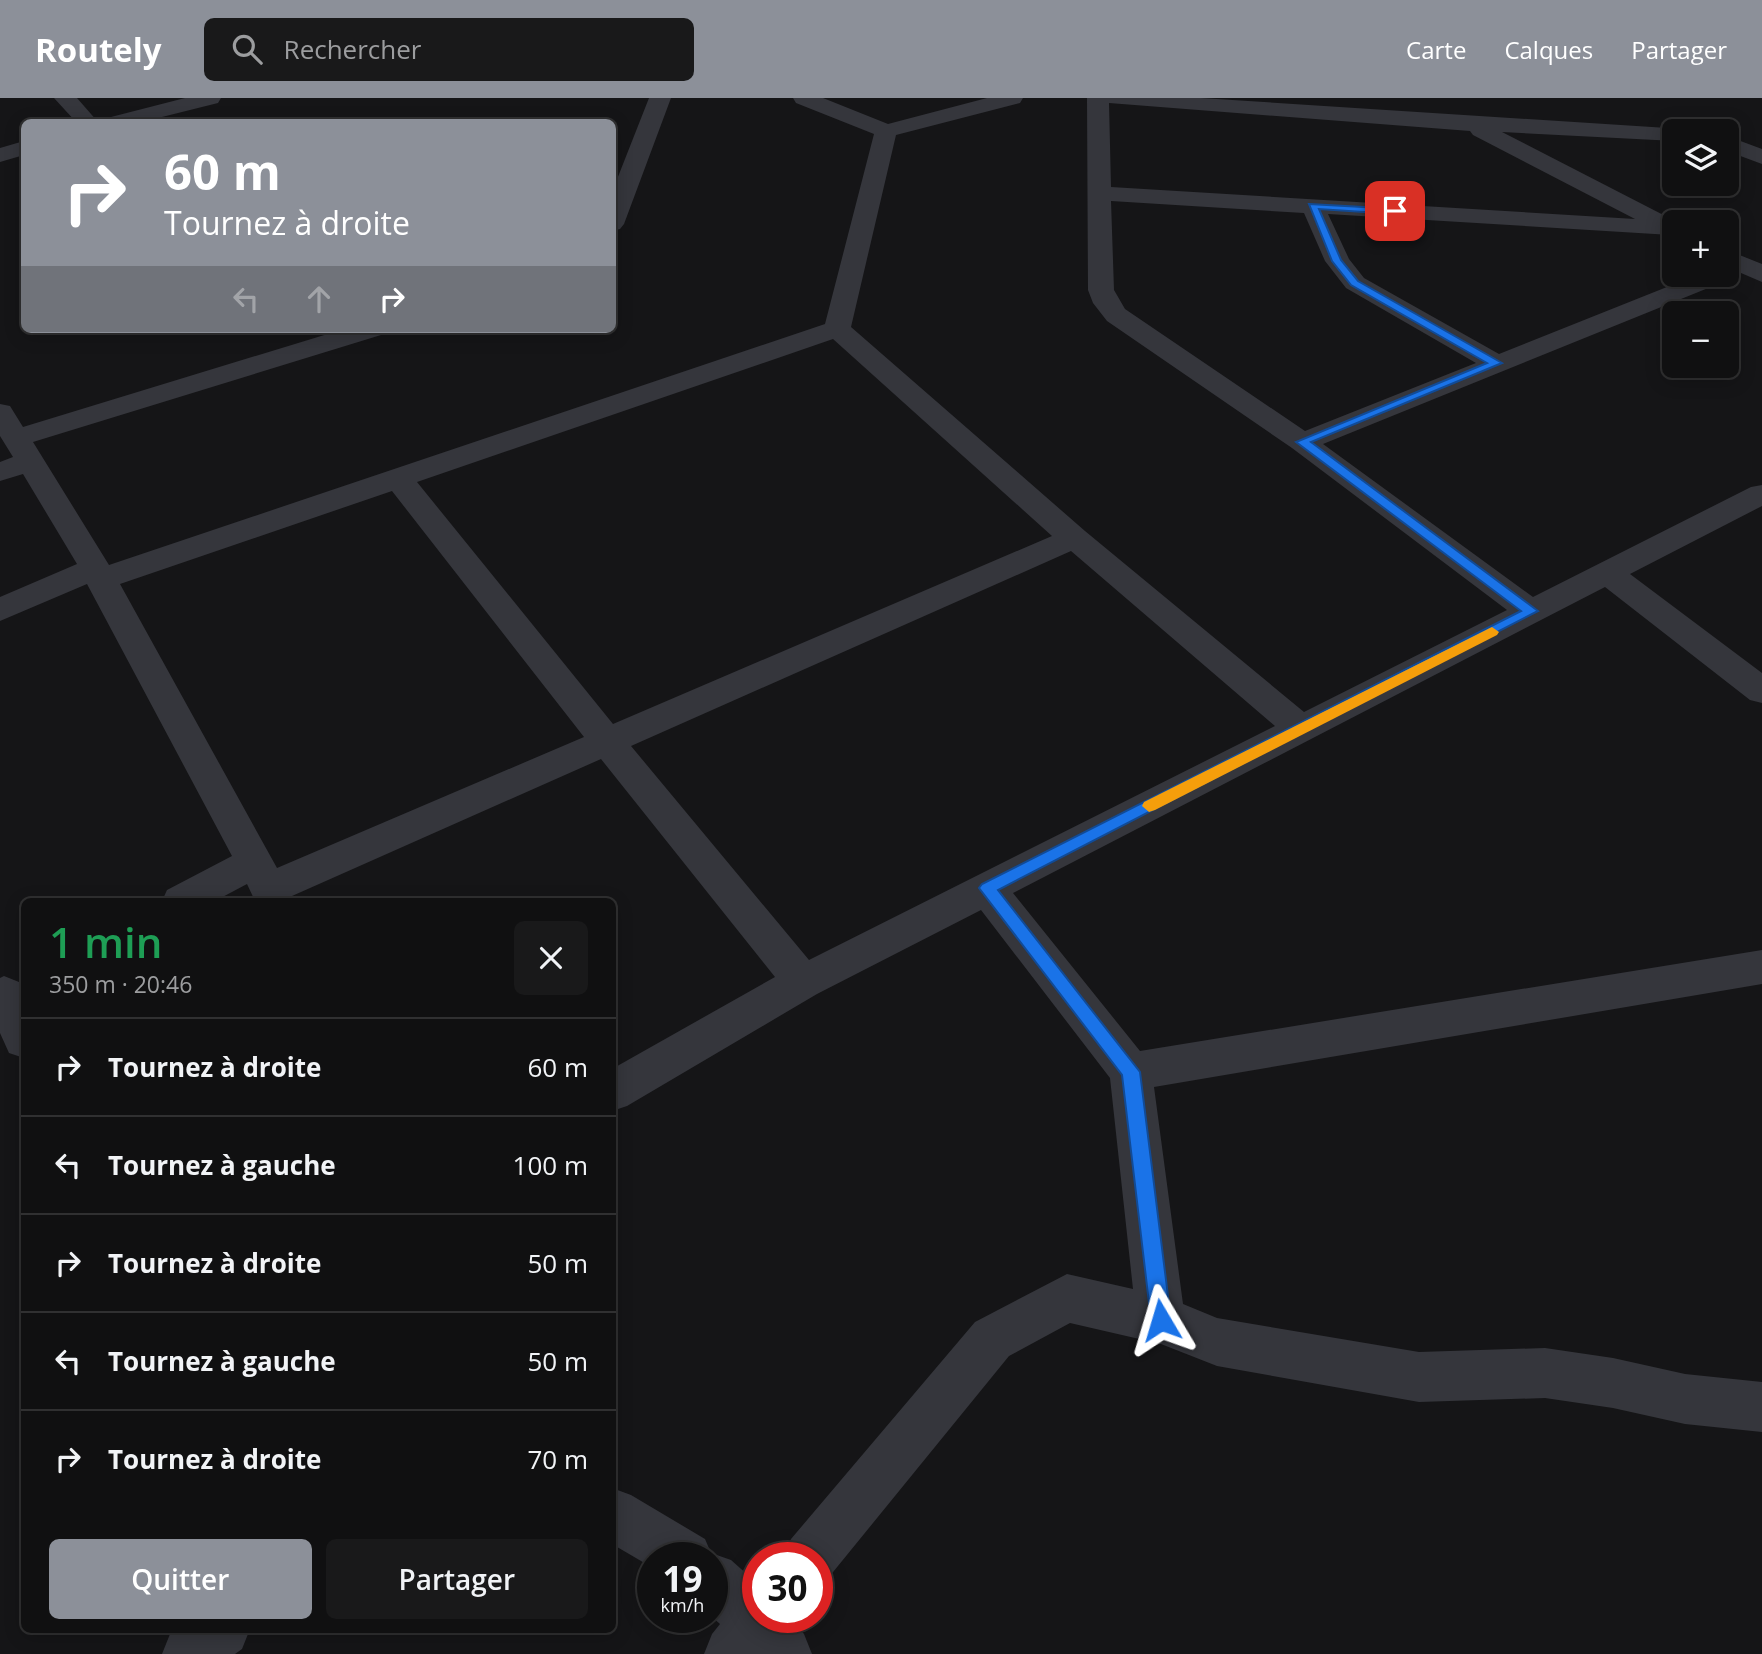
<!DOCTYPE html>
<html lang="fr">
<head>
<meta charset="utf-8">
<style>
  :root { --surface:#101011; --page:#19191a; --text:#f1f3f6; --muted:#9c9d9f; --line:#303031; --accent:#8c9099 }
  body { margin:0; font-family:"Open Sans",sans-serif; background:var(--page); color:var(--text); height:100vh; display:flex; flex-direction:column; font-size:26px; white-space:nowrap }
  * { box-sizing:border-box; margin:0 }
  p { font-size:23px; color:var(--muted) }
  .icon { flex:none; width:38px; height:38px; fill:none; stroke:currentColor; stroke-width:2; stroke-linecap:round; stroke-linejoin:round }
  .map { position:relative; flex:1; overflow:hidden }
  .side { position:absolute; left:21px; top:800px; width:595px; height:735px; display:flex; flex-direction:column; background:var(--surface); border-radius:10px; box-shadow:0 4px 18px #0003,0 0 0 2px var(--line) }
  .side>* { flex:none }
  .top-card { position:absolute; left:21px; top:21px; width:595px; height:214px; border-radius:10px; box-shadow:0 4px 18px #0003,0 0 0 2px var(--line); background:#8c9099; color:#fff; overflow:hidden }
  .tools { position:absolute; left:1662px; top:21px; display:grid; gap:14px }
  .tools a { display:grid; place-items:center; width:77px; height:77px; border-radius:10px; background:var(--surface); box-shadow:0 4px 18px #0003,0 0 0 2px var(--line); font-size:35px }
  .speed { position:absolute; left:637px; top:1444px; display:flex; gap:14px; font-size:35px; font-weight:700; text-align:center }
  .speed>* { display:grid; place-content:center; width:91px; height:91px; border-radius:50%; background:var(--surface); box-shadow:0 4px 18px #0003,0 0 0 2px var(--line); line-height:1 }
  .speed small { font-size:18px; font-weight:400 }
  .speed .limit { border:10px solid #d22; background:#fff; color:#111 }
  .pin { position:absolute; display:grid; place-items:center; width:60px; height:60px; color:#fff; margin:-30px; border-radius:14px; box-shadow:0 4px 10px #0006 }
  .me { position:absolute; width:77px; margin:-38px; rotate:353deg; stroke-linejoin:round; filter:drop-shadow(0 0 5px #0008) }
  .turn { display:flex; align-items:center; gap:24px; height:147px; padding:0 28px; font-size:32px }
  .turn .icon { width:91px; height:91px; stroke-width:2.5 }
  .turn b { display:block; font-size:49px; line-height:60px }
  .lanes { display:flex; align-items:center; height:66px; padding:0 28px; background:#0003; justify-content:center; gap:35px; direction:ltr }
  .lanes .off { opacity:.35 }
  .round { display:grid; place-items:center; flex:none; width:74px; height:74px; border-radius:10px; background:var(--page) }
  .head { display:flex; align-items:center; justify-content:space-between; height:119px; padding:0 28px }
  h1 { font-size:42px; font-weight:600; line-height:52px; color:#1e9e55 }
  .cta { display:flex; gap:14px; margin-top:auto; padding:14px 28px }
  .cta a { flex:1; height:80px; border-radius:10px; background:var(--accent); color:#fff; font-size:28px; font-weight:600; line-height:80px; text-align:center }
  .cta a+a { background:var(--page); color:var(--text) }
  ul { padding:0; list-style:none }
  li { display:flex; align-items:center; gap:21px; height:98px; padding:0 28px; border-top:2px solid var(--line) }
  li div { flex:1 }
  li b { display:block; font-size:26px }
  li em { font-style:normal }
  header { display:flex; align-items:center; gap:42px; box-sizing:border-box; height:98px; padding:0 35px; background:var(--accent); color:#fff }
  header strong { font-size:33px }
  nav { display:flex; gap:38px; margin-inline-start:auto; font-size:24px }
  .search { width:490px; height:63px; background:var(--page); display:flex; align-items:center; gap:18px; box-sizing:border-box; padding:0 24px; border-radius:10px; color:var(--muted); font-size:26px }
  .map>svg:first-child { display:block }
</style>
</head>
<body>
<header>
<strong>Routely</strong>
<div class="search"><svg class="icon" aria-label="search" viewBox="0 0 24 24"><circle cx="10" cy="10" r="6"/><path d="M15 15l6 6"/></svg>Rechercher</div>
<nav><a>Carte</a><a>Calques</a><a>Partager</a></nav>
</header>
<div class="map">
<svg width="1762" height="1556" viewBox="0 0 1762 1556">
  <rect width="100%" height="100%" fill="#151517"/>
  <g fill="none" stroke-linecap="round" stroke-linejoin="round">
    <path fill="#35363c" fill-rule="evenodd" d="M54 0H77L98 24H76Z
      M185 0H221L218 5 142 24H108L111 19Z
      M649 0H671L624 126 620 131 612 133V94Z
      M793 0H823L888 26 987 0H1023L1020 5 896 37 851 229 1085 433 1304 614 1507 512 1292 350 1107 223 1093 205 1088 192 1087 0H1201L1683 31 1684 33H1675V43L1502 34 1677 124H1675V136L1671 137 1328 116 1349 161 1364 180 1499 256 1697 177H1727V172L1732 177 1728 182 1323 346 1533 499 1751 389 1762 387V408L1630 476 1762 575V605L1750 602 1605 489 1013 795 1140 953 1762 852V886L1154 989 1183 1206 1217 1220 1419 1254 1545 1250 1613 1260 1685 1276 1762 1284V1334L1685 1326 1613 1310 1545 1300 1419 1304 1217 1268 1161 1246 1070 1225 1009 1258 829 1479 817 1484V1460H783L791 1441 975 1224 1067 1176 1133 1191 1110 980 981 812 817 896 627 1008 612 1013V971L775 879 601 661 292 798 294 803H255L247 786 215 803H162L167 792 232 758 87 486 0 523V499L77 466 23 376 0 383V364L13 359 0 338V306L10 308 23 329 344 231H385L381 237 33 344 109 467 825 226 874 36 796 5ZM1109 5 1470 33 1473 37 1635 121 1111 89ZM1111 103 1304 115 1325 163 1346 190 1476 265 1305 333 1125 211 1114 192ZM833 241 1052 438 613 626 417 384ZM392 393 584 639 277 770 120 486ZM1071 453 1275 628 809 862 631 648Z
      M1727 38 1762 51V66L1727 53Z
      M24 43V57L0 64V50Z
      M1727 152 1762 166V184L1727 169Z
      M4 878 19 884 24 896V960L9 955 0 935V880Z
      M612 1390 631 1397 705 1441 711 1455 731 1462 758 1486V1519H789L804 1536 812 1556H704L712 1536 720 1526 712 1519V1460H653V1470L612 1446Z
      M177 1531H250L242 1551 235 1556H162L170 1536Z"/>
  </g>
  <path fill="#1a73e8" stroke="#114b97" stroke-width="2" d="M1309 106 1399 111V115L1395 116 1319 111 1341 162 1358 183 1502 265 1311 344 1538 513 998 792 1140 974 1171 1222 1168 1229 1161 1232 1154 1229 1151 1222 1122 977 979 790 982 786 1521 513 1296 344 1487 265 1351 187 1332 163Z"/>
  <path fill="#f59e0b" d="M1492 529 1499 534 1497 537 1155 712 1149 714 1142 708 1144 704Z"/>
</svg>
<div class="tools">
<a><svg class="icon" aria-label="layers" viewBox="0 0 24 24"><path d="M12 4l9 5-9 5-9-5zM3 14l9 5 9-5"/></svg></a>
<a>+</a>
<a>−</a>
</div>
<div class="speed"><div>19<small>km/h</small></div><div class="limit">30</div></div>
<div class="pin" style="left:1395px;top:113px;background:#d93025"><svg class="icon" aria-label="arrive" viewBox="0 0 24 24"><path d="M6 21V4h12l-3 4 3 4H6"/></svg></div>
<svg class="me" style="left:1161px;top:1222px" viewBox="-20 -20 40 40"><path d="M0-17L14 15 0 8-14 15z" fill="#1a73e8" stroke="#fff" stroke-width="4"/></svg>
<div class="top-card">
<div class="turn"><svg class="icon" aria-label="right" viewBox="0 0 24 24"><path d="M7 20v-9h11M14 6l5 5-5 5"/></svg><div><b>60 m</b>Tournez à droite</div></div>
<div class="lanes"><svg class="icon off" aria-label="left" viewBox="0 0 24 24"><path d="M17 20v-9H6M10 6l-5 5 5 5"/></svg><svg class="icon off" aria-label="ahead" viewBox="0 0 24 24"><path d="M12 20V5M6 11l6-6 6 6"/></svg><svg class="icon" aria-label="right" viewBox="0 0 24 24"><path d="M7 20v-9h11M14 6l5 5-5 5"/></svg></div>
</div>
<section class="side">
<div class="head"><div><h1>1 min</h1><p>350 m · 20:46</p></div><a class="round"><svg class="icon" aria-label="close" viewBox="0 0 24 24"><path d="M6 6l12 12M18 6L6 18"/></svg></a></div>
<ul>
<li><svg class="icon" aria-label="right" viewBox="0 0 24 24"><path d="M7 20v-9h11M14 6l5 5-5 5"/></svg><div><b>Tournez à droite</b></div><em>60 m</em></li>
<li><svg class="icon" aria-label="left" viewBox="0 0 24 24"><path d="M17 20v-9H6M10 6l-5 5 5 5"/></svg><div><b>Tournez à gauche</b></div><em>100 m</em></li>
<li><svg class="icon" aria-label="right" viewBox="0 0 24 24"><path d="M7 20v-9h11M14 6l5 5-5 5"/></svg><div><b>Tournez à droite</b></div><em>50 m</em></li>
<li><svg class="icon" aria-label="left" viewBox="0 0 24 24"><path d="M17 20v-9H6M10 6l-5 5 5 5"/></svg><div><b>Tournez à gauche</b></div><em>50 m</em></li>
<li><svg class="icon" aria-label="right" viewBox="0 0 24 24"><path d="M7 20v-9h11M14 6l5 5-5 5"/></svg><div><b>Tournez à droite</b></div><em>70 m</em></li>
</ul>
<div class="cta"><a>Quitter</a><a>Partager</a></div>
</section>
</div>
</body>
</html>
